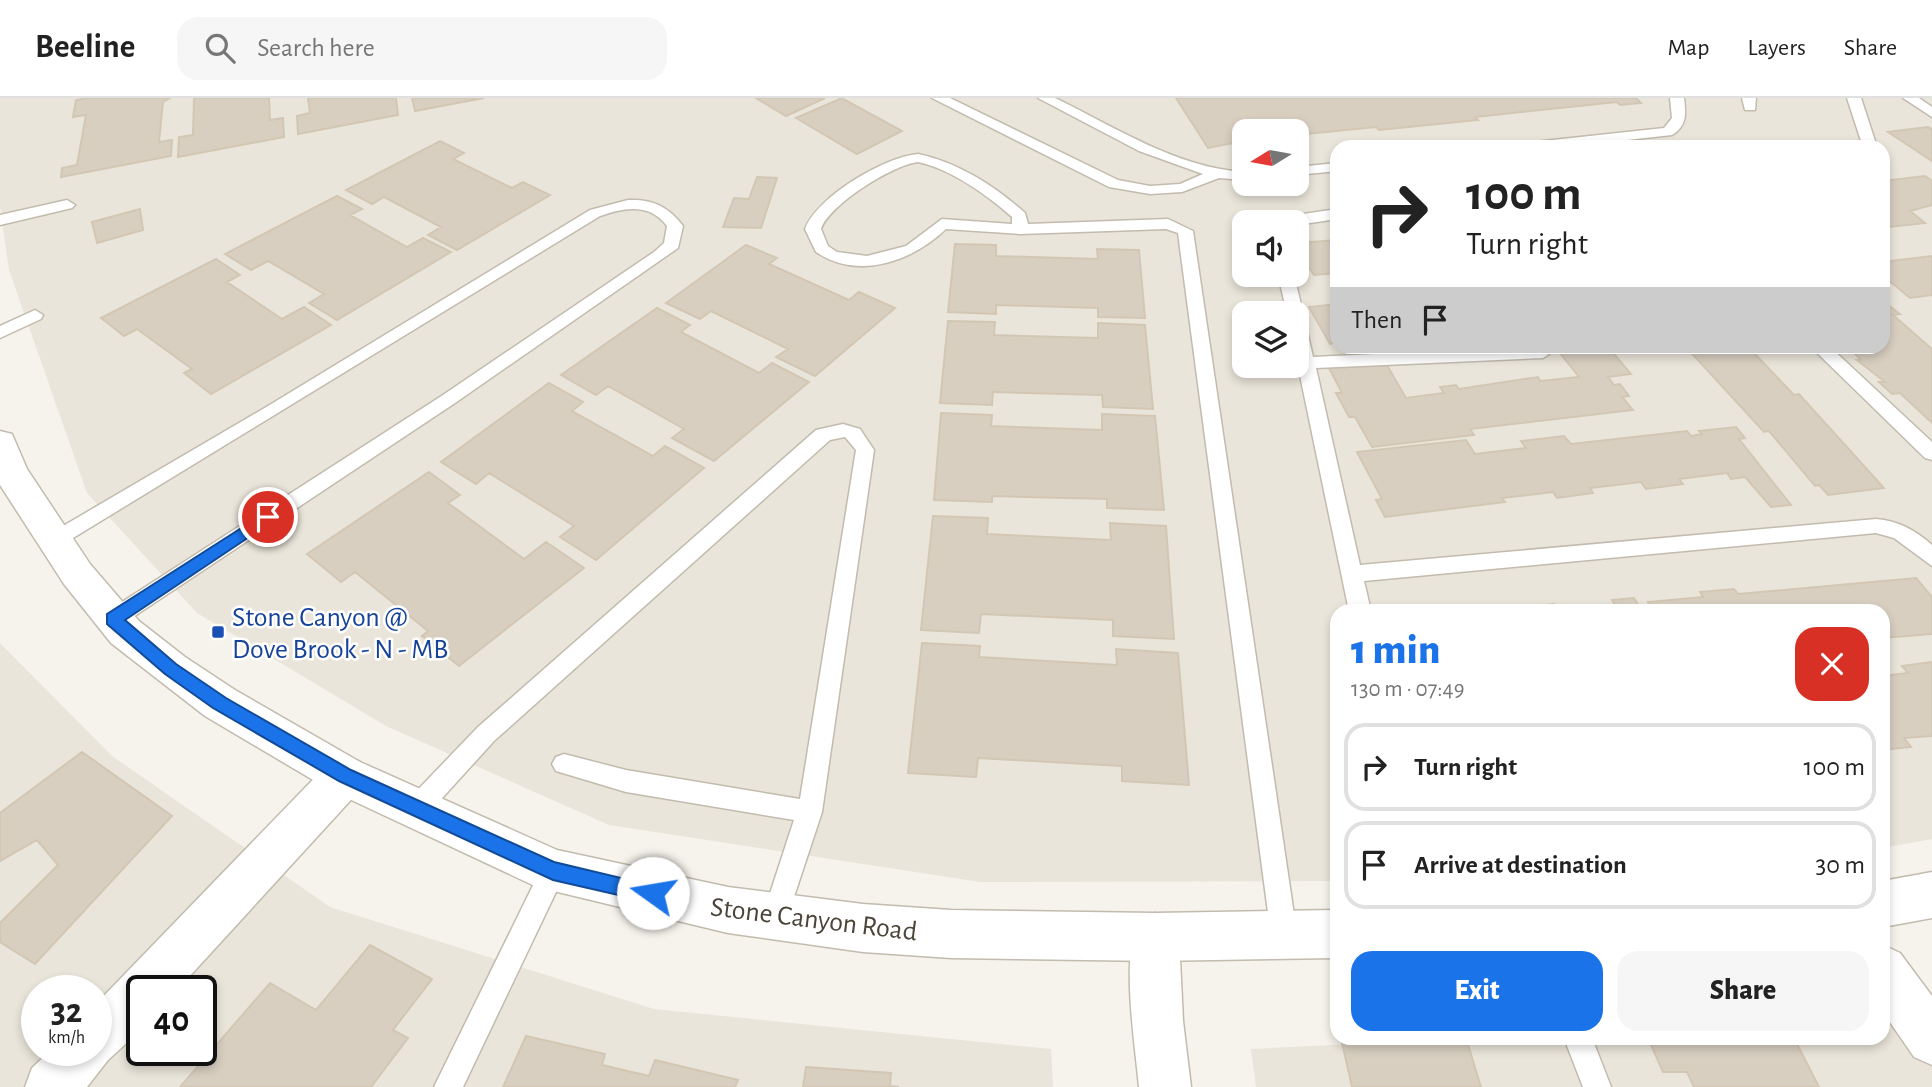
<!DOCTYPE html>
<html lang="en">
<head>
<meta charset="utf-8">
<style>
  :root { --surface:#fff; --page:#f6f6f6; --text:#222; --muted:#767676; --line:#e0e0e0; --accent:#1a73e8 }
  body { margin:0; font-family:"Alegreya Sans",sans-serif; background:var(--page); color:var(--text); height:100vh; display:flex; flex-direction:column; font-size:26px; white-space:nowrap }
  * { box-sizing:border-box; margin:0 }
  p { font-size:23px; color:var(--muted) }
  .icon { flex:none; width:38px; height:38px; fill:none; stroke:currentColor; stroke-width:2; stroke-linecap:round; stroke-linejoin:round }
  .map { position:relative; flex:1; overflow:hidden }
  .details { position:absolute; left:1330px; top:506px; width:560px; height:441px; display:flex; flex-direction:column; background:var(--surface); border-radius:21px; box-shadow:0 4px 10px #0003 }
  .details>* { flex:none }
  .top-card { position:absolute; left:1330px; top:42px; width:560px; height:214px; border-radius:21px; box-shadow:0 4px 10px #0003; background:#fff; color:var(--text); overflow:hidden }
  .needle { width:46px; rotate:259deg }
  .fabs { position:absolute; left:1232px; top:21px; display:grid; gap:14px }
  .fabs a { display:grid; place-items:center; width:77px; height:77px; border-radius:14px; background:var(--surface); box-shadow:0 4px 10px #0003; font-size:35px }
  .speed { position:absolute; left:21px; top:877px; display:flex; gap:14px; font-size:35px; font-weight:700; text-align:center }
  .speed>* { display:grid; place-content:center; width:91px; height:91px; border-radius:50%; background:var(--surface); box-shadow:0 4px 10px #0003; line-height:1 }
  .speed small { font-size:18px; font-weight:400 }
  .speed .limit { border:4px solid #111; border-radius:10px; background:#fff; color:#111 }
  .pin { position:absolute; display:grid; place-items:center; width:60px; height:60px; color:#fff; margin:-30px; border:4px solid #fff; border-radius:50%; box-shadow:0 2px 7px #0007 }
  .me { position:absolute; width:77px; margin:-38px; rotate:283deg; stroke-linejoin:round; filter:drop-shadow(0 0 5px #0008) }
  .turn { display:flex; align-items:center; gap:24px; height:147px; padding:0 21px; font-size:32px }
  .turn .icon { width:91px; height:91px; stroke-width:2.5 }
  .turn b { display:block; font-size:49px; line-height:60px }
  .then { display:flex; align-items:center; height:66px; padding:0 21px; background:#0003; gap:14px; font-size:26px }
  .round { display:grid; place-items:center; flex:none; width:74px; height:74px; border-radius:21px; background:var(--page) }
  .summary { display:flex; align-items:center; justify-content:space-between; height:119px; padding:0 21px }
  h1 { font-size:42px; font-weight:800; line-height:52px; color:var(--accent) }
  .primary-button { display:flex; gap:14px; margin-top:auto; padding:14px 21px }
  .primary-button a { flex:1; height:80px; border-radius:21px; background:var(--accent); color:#fff; font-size:28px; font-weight:800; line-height:80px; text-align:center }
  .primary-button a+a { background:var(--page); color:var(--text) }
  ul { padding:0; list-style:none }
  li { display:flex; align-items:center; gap:21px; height:88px; margin:0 14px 10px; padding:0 7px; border:4px solid var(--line); border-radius:21px }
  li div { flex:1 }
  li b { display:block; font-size:26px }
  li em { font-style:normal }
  header { display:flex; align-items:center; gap:42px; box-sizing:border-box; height:98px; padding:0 35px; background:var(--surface); border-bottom:2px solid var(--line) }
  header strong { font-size:33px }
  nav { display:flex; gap:38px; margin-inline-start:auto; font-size:24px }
  .search { width:490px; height:63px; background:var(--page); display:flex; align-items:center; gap:18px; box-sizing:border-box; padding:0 24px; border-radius:21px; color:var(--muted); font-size:26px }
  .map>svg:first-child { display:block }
</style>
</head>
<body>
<header>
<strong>Beeline</strong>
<div class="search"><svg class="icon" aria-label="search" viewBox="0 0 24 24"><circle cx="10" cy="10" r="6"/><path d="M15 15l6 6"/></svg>Search here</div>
<nav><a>Map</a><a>Layers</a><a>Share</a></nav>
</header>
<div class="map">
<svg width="1932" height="989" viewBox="0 0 1932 989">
  <rect width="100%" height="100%" fill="#f6f3ec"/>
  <path fill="#eae5da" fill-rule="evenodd" d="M0 0H1932V741L1883 750V513H1337V783L980 784 609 727 386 628 197 515 87 395 9 172 0 109ZM1244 33H1297V86H1244ZM1337 49H1883V248H1337ZM1244 124H1297V177H1244ZM1244 215H1297V268H1244Z
    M0 545 112 658 330 809 654 911 1051 951 1053 989H0ZM37 892H96V952H37ZM142 892H201V952H142Z
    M1932 903V989H1256L1251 951 1474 940H1883V914Z"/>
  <path fill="#d8cfc1" stroke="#d3c7b4" stroke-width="2" d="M88 0H170L163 4 159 44 172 42 171 58 61 79 62 70 77 67 86 17 73 19 76 2Z
    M194 0H269L270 22 283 20 284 39 178 59 179 39 193 37Z
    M308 0H396L398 17 298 36 297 18 310 15Z
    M412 0H484L415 13Z
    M756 0H825L786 18Z
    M842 0 845 2 902 33 857 56 796 20Z
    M1176 0H1636L1641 5 1620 7 1617 4 1475 19 1478 22 1379 32 1376 29 1297 37V33H1244V43L1208 50Z
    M1928 29 1932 31V63L1888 34Z
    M440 43 464 55 453 61 512 90 523 84 550 97 457 152 428 137 441 129 384 99 372 106 346 92Z
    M1925 78 1932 83V107L1910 113 1925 125 1889 129 1883 125V83Z
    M757 79 777 80 761 130 723 129 734 100 749 101Z
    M337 98 362 111 350 117 407 149 423 140 451 154 337 222 309 205 324 196 268 163 251 172 225 156Z
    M140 111 143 132 97 145 92 124Z
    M1337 142V175L1314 177 1297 151V145Z
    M955 146 996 147V158L1098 161 1097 151 1139 152 1145 220 1098 219V210L996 207V216L948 214Z
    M746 147 777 160 769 166 849 202 859 194 895 210 815 278 776 259 788 251 711 213 700 221 666 205Z
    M1932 158V197L1910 200 1892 185 1883 183V164Z
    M216 161 240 177 227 184 282 221 304 209 331 227 211 296 184 275 192 271 137 231 124 238 101 220Z
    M1337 206V245L1330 246 1309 209Z
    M1883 206H1887L1900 216 1893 217 1932 251V325L1900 295 1892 296 1879 284H1885L1857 262H1861L1848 248H1883Z
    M657 210 690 227 681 234 759 275 772 265 809 284 714 363 672 340 684 331 608 288 596 297 561 277Z
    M948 223 995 224 994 237 1098 240V225L1145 227 1153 311 1103 309 1102 297 993 294 992 307 940 305Z
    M1685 248H1752L1758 255H1754L1794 297 1799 296 1884 390 1828 397 1819 387 1815 388 1769 333 1764 334Z
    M1609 250 1631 276 1608 279 1614 287 1620 286 1629 298 1622 299 1633 312 1470 331 1474 337 1372 349 1355 319H1349L1336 295H1342L1328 268 1384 262 1406 300 1444 295 1440 289 1456 287 1459 291 1538 279 1540 283 1579 279 1560 255Z
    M549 285 583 304 572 313 653 358 665 348 704 370 596 462 560 439 574 428 489 375 476 386 441 364Z
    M941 315 992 317 991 328 1102 332V316L1155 318 1164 412 1107 410V401L992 398V404L934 402Z
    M1736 329 1745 340 1739 341 1791 407 1771 409 1745 379 1731 381 1727 375 1679 381 1683 386 1646 391 1641 384 1590 390 1593 395 1557 400 1553 394 1502 400 1505 404 1385 419 1376 402 1382 401 1357 354 1466 342 1475 356 1526 350 1521 343 1564 338 1571 346 1687 333 1691 338 1702 336 1699 333Z
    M429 374 460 397 448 405 524 461 546 444 584 470 459 568 422 538 428 533 355 474 341 484 307 456Z
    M933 418 988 420 987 436 1111 442 1110 425 1166 428 1174 541 1113 538V522L981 516 979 535 921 532Z
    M1916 480 1932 499V536L1883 540V513H1653L1648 504 1703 499 1700 494 1734 491 1738 496Z
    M1634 500 1642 513H1559L1615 507 1612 502Z
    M1554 506 1558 513H1532L1530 509Z
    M922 545 980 548 979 559 1117 567 1116 551 1178 555 1189 687 1122 683V668L978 660 976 679 908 675Z
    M1932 564V638L1904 640 1911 649 1883 652V578L1908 575 1902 568Z
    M82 654 172 718 35 866 0 844V825L58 767 37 742 0 763V715Z
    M370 847 432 881 393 932 408 940 371 989H180L270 885 316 912Z
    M526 938 605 956 602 967 649 978 655 962 738 982 735 989H503Z
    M1341 940H1466L1481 989H1352Z
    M1648 940H1794L1819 989H1694L1687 974H1663Z
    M806 969 891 975 890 988 899 989H803Z"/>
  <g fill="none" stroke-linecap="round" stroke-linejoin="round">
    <defs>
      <path id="service" d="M932 0H950L1118 82 1150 88 1180 86 1203 76 1139 53 1038 0H1055C1115 29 1177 70 1244 74V82L1219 80 1182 94 1150 96 1109 89Z
        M1670 0H1684C1686 16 1687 28 1672 37L1565 49H1518L1525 45 1664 30 1672 20Z
        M1742 0H1756L1755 12H1745Z
        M1847 0H1861L1877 49H1863Z
        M1903 0H1919L1932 9V19Z
        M918 56C957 64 995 88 1025 115L1028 126 1168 121 1193 133 1297 837 1293 846 1284 850 1275 846 1271 837 1178 135 1166 131 1020 136 946 131C912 163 859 183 816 154L805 131C817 99 884 59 918 56ZM918 64C951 71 987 97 1012 119V126L942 121 906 148 867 158 837 154 828 148 821 131C829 107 892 67 918 64Z
        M1337 65V73L1297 77V69Z
        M67 102 75 107 72 110 0 127V117Z
        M628 102C652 101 668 108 683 128L678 150 455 305 121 527 113 530 105 527 102 521 105 515 443 297 654 154 664 145 667 128C650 105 625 109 600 118L60 448H46L43 443 46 438 268 308 590 112Z
        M1337 111V121L1297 127 1275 124 1283 119Z
        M1278 177H1294L1303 215 1299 219 1305 224 1313 259 1539 248 1549 250 1552 254 1543 260 1316 270 1360 467 1876 421C1899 423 1915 432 1932 447V468L1894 440 1876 435 1364 483 1371 513H1349L1297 263V215H1287Z
        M35 212 43 217 41 221 0 240V228Z
        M1810 248H1829L1932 344V362L1925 360Z
        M843 326 860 331 874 352 822 714 785 826 776 830 767 826 763 817 794 722 626 694 556 673 552 666 556 659 564 656 626 672 800 701 856 352 845 339 830 342 494 643 425 719 416 722 407 719 404 711 407 703 478 629 816 332Z
        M553 761 562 765 566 773 463 989H434L544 765Z
        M1564 940H1592L1611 989H1583Z"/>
      <path id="minor" d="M345 658 360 664 367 678 360 692 177 892H142V931L108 962 87 989H25L32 970 51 952H96V906L330 664Z
        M1155 815 1172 822 1179 839 1183 923 1191 989H1139C1135 945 1121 862 1138 822Z
        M1883 847 1900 855 1932 898V967L1914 959 1883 914Z"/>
      <path id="tertiary" d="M0 333 12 336 27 371 90 466 139 523 185 559 235 592 360 664 557 752 728 789 863 806 951 812 1155 815 1337 812V860L1155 863 951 860 863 854 728 835 537 789 330 692 205 618 111 545 64 486 0 387Z
        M1932 774V820L1883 829V783Z"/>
    </defs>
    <use href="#service" stroke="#c2bbae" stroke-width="3"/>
    <use href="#minor" stroke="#c2bbae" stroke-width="3"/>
    <use href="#tertiary" stroke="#c2bbae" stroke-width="3"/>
    <use href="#service" fill="#fff" fill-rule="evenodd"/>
    <use href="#minor" fill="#fff" fill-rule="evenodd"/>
    <use href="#tertiary" fill="#fff" fill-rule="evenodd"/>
  </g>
  <path fill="#1a73e8" stroke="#114b97" stroke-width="2" d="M268 413 275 419 273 423 125 522 176 566 226 600 351 672 554 764 659 789 662 795 659 802 653 805 553 782 339 683 213 610 165 576 107 526V516Z"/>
  <rect fill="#1a4fb4" stroke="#fff" stroke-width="2.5" x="211" y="527" width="14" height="14" rx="3.5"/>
  <g text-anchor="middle" stroke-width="5" stroke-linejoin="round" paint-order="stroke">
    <g font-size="28" fill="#164399" stroke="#fff" text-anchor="start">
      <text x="232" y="528">Stone Canyon @<tspan x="232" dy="32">Dove Brook - N - MB</tspan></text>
    </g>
    <g font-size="28" fill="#4b4439" stroke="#fff">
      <text transform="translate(814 820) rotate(7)" y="10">Stone Canyon Road</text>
    </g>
  </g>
</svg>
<div class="fabs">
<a><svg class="needle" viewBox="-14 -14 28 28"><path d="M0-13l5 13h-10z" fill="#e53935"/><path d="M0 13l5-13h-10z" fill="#767676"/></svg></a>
<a><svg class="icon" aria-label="sound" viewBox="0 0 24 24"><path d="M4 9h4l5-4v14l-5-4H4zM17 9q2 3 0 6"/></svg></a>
<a><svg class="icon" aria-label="layers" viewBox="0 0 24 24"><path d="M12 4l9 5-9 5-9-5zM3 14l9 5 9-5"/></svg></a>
</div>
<div class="speed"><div>32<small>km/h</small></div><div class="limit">40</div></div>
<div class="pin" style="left:268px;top:419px;background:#d93025"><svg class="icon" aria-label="arrive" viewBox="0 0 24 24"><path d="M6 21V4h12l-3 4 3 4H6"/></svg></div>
<svg class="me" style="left:653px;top:795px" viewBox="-20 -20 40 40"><circle r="19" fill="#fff"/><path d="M0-13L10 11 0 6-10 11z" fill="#1a73e8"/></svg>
<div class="top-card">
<div class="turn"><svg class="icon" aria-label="right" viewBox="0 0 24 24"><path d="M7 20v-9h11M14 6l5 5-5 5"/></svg><div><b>100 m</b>Turn right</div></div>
<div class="then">Then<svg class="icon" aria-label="arrive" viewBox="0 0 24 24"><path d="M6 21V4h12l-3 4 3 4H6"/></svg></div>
</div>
<section class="details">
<div class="summary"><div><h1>1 min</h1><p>130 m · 07:49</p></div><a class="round" style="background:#d93025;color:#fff"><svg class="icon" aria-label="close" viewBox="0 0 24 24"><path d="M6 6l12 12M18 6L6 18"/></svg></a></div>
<ul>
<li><svg class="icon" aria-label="right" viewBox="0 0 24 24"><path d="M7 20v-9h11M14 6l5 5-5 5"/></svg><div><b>Turn right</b></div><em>100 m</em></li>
<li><svg class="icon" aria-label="arrive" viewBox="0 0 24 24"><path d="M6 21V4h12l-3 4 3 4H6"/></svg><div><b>Arrive at destination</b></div><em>30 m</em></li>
</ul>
<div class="primary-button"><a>Exit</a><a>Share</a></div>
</section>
</div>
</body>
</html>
